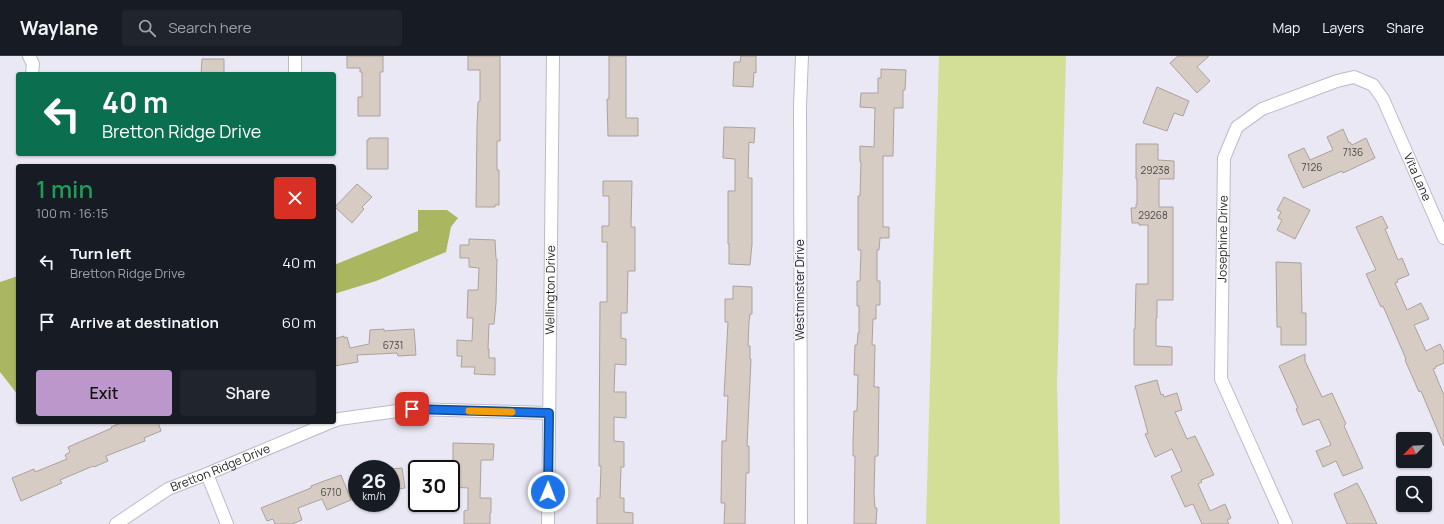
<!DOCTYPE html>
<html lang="en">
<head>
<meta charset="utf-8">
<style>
  :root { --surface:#171b24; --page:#20242c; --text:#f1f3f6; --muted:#9ea1a6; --line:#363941; --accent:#bb97cb }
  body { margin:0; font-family:Manrope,sans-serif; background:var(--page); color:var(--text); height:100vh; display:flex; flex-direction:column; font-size:15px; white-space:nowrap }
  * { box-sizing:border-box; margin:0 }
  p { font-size:13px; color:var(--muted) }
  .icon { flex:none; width:22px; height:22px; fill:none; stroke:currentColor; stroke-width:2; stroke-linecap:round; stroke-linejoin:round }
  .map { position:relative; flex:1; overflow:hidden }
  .sheet { position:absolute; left:16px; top:108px; width:320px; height:260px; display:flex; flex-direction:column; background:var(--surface); border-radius:4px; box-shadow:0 1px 3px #0004 }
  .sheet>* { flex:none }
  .banner { position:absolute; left:16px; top:16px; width:320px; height:84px; border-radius:4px; box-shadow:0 1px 3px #0004; background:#0b6e4f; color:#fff; overflow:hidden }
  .needle { width:26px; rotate:245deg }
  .tools { position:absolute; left:1396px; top:376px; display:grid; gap:8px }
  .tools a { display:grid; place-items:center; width:36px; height:36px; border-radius:4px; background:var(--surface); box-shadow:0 1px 3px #0004; font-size:20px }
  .speed { position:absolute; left:348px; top:404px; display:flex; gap:8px; font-size:20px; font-weight:700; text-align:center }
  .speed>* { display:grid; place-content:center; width:52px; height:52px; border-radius:50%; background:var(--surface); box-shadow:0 1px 3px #0004; line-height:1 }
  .speed small { font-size:10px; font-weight:400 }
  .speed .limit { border:2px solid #111; border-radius:6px; background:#fff; color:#111 }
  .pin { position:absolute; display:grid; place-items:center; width:34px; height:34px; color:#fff; margin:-17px; border-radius:8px; box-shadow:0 2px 6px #0006 }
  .me { position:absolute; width:44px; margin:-22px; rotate:1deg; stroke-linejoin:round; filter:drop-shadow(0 0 3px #0008) }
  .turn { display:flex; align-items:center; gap:14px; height:84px; padding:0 20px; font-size:18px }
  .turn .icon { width:52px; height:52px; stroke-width:2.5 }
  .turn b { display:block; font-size:28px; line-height:34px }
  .round { display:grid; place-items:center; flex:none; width:42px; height:42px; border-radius:4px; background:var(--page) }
  .overview { display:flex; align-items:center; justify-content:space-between; height:68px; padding:0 20px }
  h1 { font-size:24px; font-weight:600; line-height:30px; color:#1e9e55 }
  .button { display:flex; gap:8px; margin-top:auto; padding:8px 20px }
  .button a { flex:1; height:46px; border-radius:4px; background:var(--accent); color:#111; font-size:16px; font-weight:600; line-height:46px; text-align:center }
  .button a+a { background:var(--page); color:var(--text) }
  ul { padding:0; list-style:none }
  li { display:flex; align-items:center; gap:12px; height:60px; padding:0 20px }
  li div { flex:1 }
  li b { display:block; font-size:15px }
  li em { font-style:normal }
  header { display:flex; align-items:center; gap:24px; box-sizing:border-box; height:56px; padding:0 20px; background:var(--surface); border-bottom:1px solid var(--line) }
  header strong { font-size:19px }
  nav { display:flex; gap:22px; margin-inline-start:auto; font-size:14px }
  .search { width:280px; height:36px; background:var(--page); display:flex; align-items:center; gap:10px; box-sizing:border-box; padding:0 14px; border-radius:4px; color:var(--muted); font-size:15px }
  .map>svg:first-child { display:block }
</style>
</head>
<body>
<header>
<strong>Waylane</strong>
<div class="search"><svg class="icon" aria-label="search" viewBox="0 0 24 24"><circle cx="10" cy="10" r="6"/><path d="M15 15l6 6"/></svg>Search here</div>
<nav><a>Map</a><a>Layers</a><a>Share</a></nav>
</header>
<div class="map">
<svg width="1444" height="468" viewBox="0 0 1444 468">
  <rect width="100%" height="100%" fill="#e9e8f4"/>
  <path fill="#d3de97" d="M939 0H1066L1057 329 1060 468H926Z"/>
  <path fill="#abb760" d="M418 154H447L458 162 451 171 446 196 376 225 334 238V209L418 175Z
    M18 220V339L0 316V226Z"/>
  <path fill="#d6ccc4" stroke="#aba29b" d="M347 0H383V16H380V60H358V41H362V16H360V12H347Z
    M468 0H500V85H497V114H499V149H495V151H476L477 71 478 46 480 45V14H468Z
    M609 0H626V62H638V80H608L607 43H609Z
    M741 0H756V17L754 16 753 31 733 30 734 6H740Z
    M1178 0H1209L1197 11 1210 25 1197 37 1170 7Z
    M202 3H224V18H201Z
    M881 13 906 14 905 34H903V52H894L893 100H883V171H889V182H880L879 194H877V225H880V249H876V263H873L872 289H875L874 331H879L878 400H875L874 437 875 452H877L876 468H854L855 400H853V384L854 355H857L858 319H854L855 289H857L858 277H859V250H857V225H860L861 194H858V140H860L861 106H860V90L874 91 875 52 860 51 861 37H878V22H881Z
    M1157 31 1189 45 1183 60 1174 57 1167 75 1143 67Z
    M724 71 755 72 754 87 749 86 748 122H752V188L750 209 729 208V188H728V135H735V103L723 102Z
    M1343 73 1349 87 1350 86 1352 89 1366 82 1375 102 1343 117 1342 115 1303 132 1288 99 1304 92 1310 104 1333 94 1327 81Z
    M369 82H388V113H367V84H369Z
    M1136 88H1158V104L1174 105V123H1159V151H1173V244H1157V262H1156V290L1172 291V309H1134V273H1135L1136 228H1148V169H1139V167H1132L1131 152H1136V148H1137V123H1136Z
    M603 125H632L631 171H635V215H628L627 257H621V282L626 283V309L615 308 614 336H626V362L614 361V385L624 386V411H621L620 442H624V456L633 457V468H597V442H600L601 410H599V401L600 246H607V186H602V170H609V140H603Z
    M357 128 372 141 362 151 364 153 352 167 335 151Z
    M1284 141 1310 154 1295 183 1277 174 1282 164 1278 162 1281 156 1277 154Z
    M1382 160 1388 172 1385 173 1398 204 1402 202 1409 219 1397 224 1398 226 1395 227 1407 254 1421 247 1429 263 1414 269 1426 295 1440 288 1444 296V307L1435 311 1436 312 1433 313 1444 339V390L1421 335 1419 336 1405 304 1406 303 1383 250 1381 251 1366 218 1376 214 1356 171Z
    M469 183 495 184 496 203H497L496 247 494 268H489L488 293H489V302H495V319L474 318 475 311H461L462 300H457V284L472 285 473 262H467L468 234H478L479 212 469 211V202H460V189H469Z
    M1276 206 1301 207 1302 257H1306V289H1281V271H1277Z
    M733 230 752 231V258H750L749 266 748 290H750V303H751L747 390H749V417H746L745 468H724L725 447H721L722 385H726L728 340H724L728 266H725V243H733Z
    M384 273V275L414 273 416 299 398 300 397 297 357 299 358 306 334 310V283L344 280V282L347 281 350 292 369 288 370 274Z
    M1305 298V305L1322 341 1332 337 1346 368 1344 370 1363 412 1343 420 1336 405 1323 411 1316 395 1331 389 1319 363 1303 369 1296 353 1298 352 1279 310Z
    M1157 324 1161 339 1163 338 1164 341 1177 337 1182 354 1175 356 1187 383 1195 380 1214 419 1201 424 1202 426 1198 428 1210 455 1225 448 1231 462 1227 464 1229 468H1202L1193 448 1185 451 1171 420 1182 415 1172 393 1155 401 1145 378 1148 377 1135 330Z
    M123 366H158L161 375 144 382 145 385 106 400 108 405 94 411 93 410 60 424 62 427 21 445 12 422 34 413 35 416 67 403 65 399 70 396 68 391 112 372 111 371Z
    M453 387 494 388 493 404H481L480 442H491V457H490V468H464V455L468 454V432L453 431Z
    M402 412 405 432 391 434V413Z
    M341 419 351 444 327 454 322 443 298 452 302 464 292 468H275L273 463 267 465 261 452 311 432V430L324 425Z
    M1357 427 1364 440 1377 468H1347L1334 438Z"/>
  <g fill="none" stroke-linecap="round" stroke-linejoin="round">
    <defs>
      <g id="minor">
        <path d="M29 0 33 8 32 18"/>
        <path d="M295 18V0"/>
        <path d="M334 365 339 363 412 353 549 357"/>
        <path d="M207 418 227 468"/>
        <path id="s1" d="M116 468 168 433 207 418 331 366"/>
        <path id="s2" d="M548 468 553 0"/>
        <path d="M801 468 800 50 802 0"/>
        <path id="s3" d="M1286 468 1221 323 1224 102 1237 71 1262 53 1337 25 1354 21 1373 29 1383 43 1444 182"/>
      </g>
    </defs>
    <use href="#minor" stroke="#bcbbc6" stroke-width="14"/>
    <use href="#minor" stroke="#fff" stroke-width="12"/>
  </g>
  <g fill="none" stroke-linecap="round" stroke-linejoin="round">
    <defs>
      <path id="route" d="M412 353 549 357 548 436"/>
    </defs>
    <use href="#route" stroke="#114b97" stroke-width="10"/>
    <use href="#route" stroke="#1a73e8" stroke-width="7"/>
    <path stroke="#f59e0b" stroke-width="7" d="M469 355 512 356"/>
  </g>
  <g text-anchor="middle" stroke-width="3" stroke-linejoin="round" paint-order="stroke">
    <g font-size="10" fill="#4d4a4b">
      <text x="1353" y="100">7136</text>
      <text x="1312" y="115">7126</text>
      <text x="1155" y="118">29238</text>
      <text x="1153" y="163">29268</text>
      <text x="393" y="293">6731</text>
      <text x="331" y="440">6710</text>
    </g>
    <g font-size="12" fill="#1f1f23" stroke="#f7f6fd">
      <text dy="4" stroke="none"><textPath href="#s3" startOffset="665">Vita Lane</textPath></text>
      <text dy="4" stroke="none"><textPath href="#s3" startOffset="299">Josephine Drive</textPath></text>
      <text dy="4" stroke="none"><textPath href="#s2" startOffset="234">Wellington Drive</textPath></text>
      <text transform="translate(800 234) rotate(-90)" y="4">Westminster Drive</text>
      <text dy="4" stroke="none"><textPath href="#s1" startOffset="119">Bretton Ridge Drive</textPath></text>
    </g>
  </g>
</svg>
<div class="tools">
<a><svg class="needle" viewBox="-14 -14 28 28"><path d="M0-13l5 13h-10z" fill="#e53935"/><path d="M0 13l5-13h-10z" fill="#9ea1a6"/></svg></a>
<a><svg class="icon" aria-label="search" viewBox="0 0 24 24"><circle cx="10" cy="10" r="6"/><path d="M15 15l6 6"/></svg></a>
</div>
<div class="speed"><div>26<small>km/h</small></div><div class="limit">30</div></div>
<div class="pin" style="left:412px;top:353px;background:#d93025"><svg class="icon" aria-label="arrive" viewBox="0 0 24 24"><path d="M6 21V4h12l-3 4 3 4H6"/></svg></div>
<svg class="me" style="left:548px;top:436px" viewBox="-20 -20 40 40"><circle r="17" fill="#1a73e8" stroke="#fff" stroke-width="3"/><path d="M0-11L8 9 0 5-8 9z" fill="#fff"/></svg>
<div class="banner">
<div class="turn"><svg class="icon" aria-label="left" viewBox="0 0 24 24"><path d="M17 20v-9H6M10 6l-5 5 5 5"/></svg><div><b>40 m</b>Bretton Ridge Drive</div></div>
</div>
<section class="sheet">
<div class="overview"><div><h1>1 min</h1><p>100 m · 16:15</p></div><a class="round" style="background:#d93025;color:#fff"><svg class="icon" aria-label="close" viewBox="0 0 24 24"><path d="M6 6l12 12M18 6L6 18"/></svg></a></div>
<ul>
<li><svg class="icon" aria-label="left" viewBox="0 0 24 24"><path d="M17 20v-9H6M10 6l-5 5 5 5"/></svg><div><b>Turn left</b><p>Bretton Ridge Drive</p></div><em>40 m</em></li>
<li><svg class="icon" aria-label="arrive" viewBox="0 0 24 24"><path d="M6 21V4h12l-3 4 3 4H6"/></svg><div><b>Arrive at destination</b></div><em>60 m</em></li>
</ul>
<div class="button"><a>Exit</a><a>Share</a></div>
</section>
</div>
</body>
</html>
